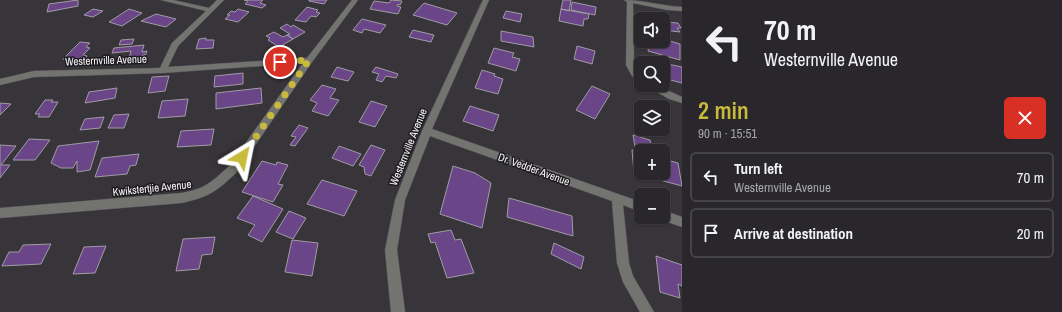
<!DOCTYPE html>
<html lang="en">
<head>
<meta charset="utf-8">
<style>
  :root { --surface:#29272c; --page:#353338; --text:#f1f3f6; --muted:#a5a5a9; --line:#454448; --accent:#c8bb3b }
  body { margin:0; font-family:"Archivo Narrow",sans-serif; background:var(--page); color:var(--text); height:100vh; display:flex; flex-direction:column; font-size:15px; white-space:nowrap }
  * { box-sizing:border-box; margin:0 }
  p { font-size:13px; color:var(--muted) }
  .icon { flex:none; width:22px; height:22px; fill:none; stroke:currentColor; stroke-width:2; stroke-linecap:round; stroke-linejoin:round }
  .map { position:relative; flex:1; overflow:hidden }
  .drawer { display:flex; flex-direction:column; background:var(--surface); width:380px }
  .drawer>* { flex:none }
  .guide { background:#29272c; color:var(--text); overflow:hidden }
  .fabs { position:absolute; left:634px; top:12px; display:grid; gap:8px }
  .fabs a { display:grid; place-items:center; width:36px; height:36px; border-radius:6px; background:var(--surface); box-shadow:0 1px 3px #0004,0 0 0 1px var(--line); font-size:20px }
  .pin { position:absolute; display:grid; place-items:center; width:34px; height:34px; color:#fff; margin:-17px; border:2px solid #fff; border-radius:50%; box-shadow:0 1px 4px #0007 }
  .me { position:absolute; width:44px; margin:-22px; rotate:35deg; stroke-linejoin:round; filter:drop-shadow(0 0 3px #0008) }
  .turn { display:flex; align-items:center; gap:14px; height:84px; padding:0 16px; font-size:18px }
  .turn .icon { width:52px; height:52px; stroke-width:2.5 }
  .turn b { display:block; font-size:28px; line-height:34px }
  .round { display:grid; place-items:center; flex:none; width:42px; height:42px; border-radius:6px; background:var(--page) }
  .overview { display:flex; align-items:center; justify-content:space-between; height:68px; padding:0 16px }
  h1 { font-size:24px; font-weight:600; line-height:30px; color:var(--accent) }
  ul { padding:0; list-style:none }
  li { display:flex; align-items:center; gap:12px; height:50px; margin:0 8px 6px; padding:0 8px; border:2px solid var(--line); border-radius:6px }
  li div { flex:1 }
  li b { display:block; font-size:15px }
  li em { font-style:normal }
  main { display:flex; flex:1; min-height:0 }
  .map>svg:first-child { display:block }
</style>
</head>
<body>
<main>
<div class="map">
<svg width="682" height="312" viewBox="0 0 682 312">
  <rect width="100%" height="100%" fill="#37343a"/>
  <path fill="#6a4587" stroke="#a09ca3" d="M78 0V6L47 12 49 4Z
    M244 0H263L260 3 266 5 262 8 245 4 248 1Z
    M309 0H327L324 4 309 1Z
    M391 0 402 1 400 5 398 4 397 6 401 7 398 14 370 9 374 1 389 3Z
    M563 0H571L569 11 561 9Z
    M572 2 596 7 595 15 571 10Z
    M424 3 457 13 447 25 413 15Z
    M307 7 318 10 316 12 320 13 316 17 311 16 306 22 295 20Z
    M93 9 103 11 93 17 84 15Z
    M129 9 142 13 122 26 109 22Z
    M238 9 249 12 238 22 225 19 230 15H227L231 11 235 12Z
    M561 9 589 14 588 19H584L583 26 559 21Z
    M506 11 522 14 520 22 503 18Z
    M156 14 176 19 166 27 141 21Z
    M362 19 386 25 380 33 364 29 362 33 353 30Z
    M663 22 678 23 681 28H677L680 32 663 30Z
    M287 24 291 27 293 25 305 32 293 39 287 35 290 34 280 28Z
    M413 30 434 35 431 42 409 37Z
    M501 31 533 37 534 47 501 41Z
    M274 32 283 37 287 35 293 39 279 47 268 40 270 38 266 36Z
    M206 38V40H214L213 48 196 49 199 39Z
    M134 39 132 44 119 45 121 40Z
    M663 39 680 44V60L648 51 650 41H663Z
    M80 42 90 43 86 47 90 48 83 55 87 56 83 61 63 59Z
    M144 45 142 52 147 51 146 54 140 57 129 58 131 51 112 53 114 48Z
    M577 46 595 51 592 64 574 59Z
    M494 48 514 53 512 57 520 59 516 71 488 63Z
    M663 63 682 67V83L663 78Z
    M337 67 354 72 348 81 331 77Z
    M376 67 398 74 396 78 386 76 382 82 376 80 379 74 372 72Z
    M482 70 495 74 494 76 503 79 498 94 475 88Z
    M243 73V84L214 87 215 76Z
    M169 76 165 91 148 93 152 77Z
    M322 85 336 89 330 98 339 100 328 116 312 111 317 103 310 100Z
    M592 86 610 94 595 119 576 110Z
    M117 88 115 98 85 103 89 92Z
    M261 88 262 103 216 109V93Z
    M188 99 185 116 158 118 162 101Z
    M45 100H53L51 102H58L49 117H38L40 114H35Z
    M371 101 387 106 375 127 359 122Z
    M640 102 656 107H641V117L638 116Z
    M0 103 11 104 0 115Z
    M470 106 499 115 493 131 463 121Z
    M663 109 669 111V132L660 129H663Z
    M129 114 124 128H108L114 115Z
    M104 117 100 128 80 130 85 119Z
    M299 125 308 128 295 146 290 145 296 137 291 136Z
    M214 129 211 145 177 147 181 131Z
    M633 135 650 140 652 151 635 147Z
    M29 139 50 140 35 160H13Z
    M99 141 90 170 77 172V161L73 168H61L51 163 58 146Z
    M0 145 16 146 1 165H10L0 178Z
    M371 145 385 150 371 176 365 174 364 167 359 165Z
    M339 146 361 154 353 166 332 158Z
    M632 150 641 153V173H663V159L678 163 682 186 634 173Z
    M139 154 136 165 130 166 127 174 95 177 102 158Z
    M262 161 276 165 277 162 288 165 278 184 283 185 273 202 242 192Z
    M453 166 475 173 491 183 482 228 440 214Z
    M322 180 357 191 344 216 307 204Z
    M253 196 283 209 262 242 248 235 255 225 237 218Z
    M509 198 572 216 573 236 507 217Z
    M289 211 306 218 293 239 276 232Z
    M451 230 455 240 461 239 474 273 447 278 435 242 431 243 428 234Z
    M215 237 212 254 202 255 199 269 176 271 183 239Z
    M292 240 318 243 312 276 285 272Z
    M554 243 584 257 581 269 551 254Z
    M51 244 41 264 2 266 9 252H19L23 245Z
    M106 246 95 273 73 274 84 247Z
    M656 256 682 265V286L678 284 680 298 660 292Z"/>
  <g fill="none" stroke-linecap="round" stroke-linejoin="round">
    <defs>
      <path id="minor" d="M161 0H173L209 8 217 0H224L178 46 168 67 307 58 352 0H358L312 62 237 172C216 192 209 197 181 203L0 218V208L181 193C205 189 212 182 229 166L303 63 163 73 34 77 0 85V79L34 71 160 68 172 43 206 11Z
        M483 0H489L432 129 641 202V212L623 205 629 263 633 276 654 312H640L623 282 617 263 612 201 430 136 405 200 397 250 405 312H391L385 250 395 200 422 131Z
        M624 0C643 0 662 6 682 7V11L667 10 633 3 634 65 641 75V82L632 76 626 65 627 2Z
        M645 85H656L682 97V103L669 99Z
        M663 210 682 217V227L659 219 658 217H663Z"/>
    </defs>
    <use href="#minor" stroke="#565358" stroke-width="1"/>
    <use href="#minor" fill="#737370" fill-rule="evenodd"/>
  </g>
  <g fill="none" stroke-linecap="round" stroke-linejoin="round">
    <path stroke="#c8bb3b" stroke-width="7" stroke-dasharray="0 12.6" d="M242 157 309 60 280 62"/>
  </g>
  <g text-anchor="middle" stroke-width="3" stroke-linejoin="round" paint-order="stroke">
    <g font-size="11" fill="#f6f4f8" stroke="#1e1c1f">
      <text transform="translate(106 60) rotate(-2)" y="4">Westernville Avenue</text>
      <text transform="translate(408 147) rotate(-68)" y="4">Westernville Avenue</text>
      <text transform="translate(534 169) rotate(20)" y="4">Dr. Vedder Avenue</text>
      <text transform="translate(152 188) rotate(-6)" y="4">Kwikstertjie Avenue</text>
    </g>
  </g>
</svg>
<div class="fabs">
<a><svg class="icon" aria-label="sound" viewBox="0 0 24 24"><path d="M4 9h4l5-4v14l-5-4H4zM17 9q2 3 0 6"/></svg></a>
<a><svg class="icon" aria-label="search" viewBox="0 0 24 24"><circle cx="10" cy="10" r="6"/><path d="M15 15l6 6"/></svg></a>
<a><svg class="icon" aria-label="layers" viewBox="0 0 24 24"><path d="M12 4l9 5-9 5-9-5zM3 14l9 5 9-5"/></svg></a>
<a>+</a>
<a>−</a>
</div>
<div class="pin" style="left:280px;top:62px;background:#d93025"><svg class="icon" aria-label="arrive" viewBox="0 0 24 24"><path d="M6 21V4h12l-3 4 3 4H6"/></svg></div>
<svg class="me" style="left:242px;top:157px" viewBox="-20 -20 40 40"><path d="M0-17L14 15 0 8-14 15z" fill="#c8bb3b" stroke="#fff" stroke-width="4"/></svg>
</div>
<section class="drawer">
<div class="guide">
<div class="turn"><svg class="icon" aria-label="left" viewBox="0 0 24 24"><path d="M17 20v-9H6M10 6l-5 5 5 5"/></svg><div><b>70 m</b>Westernville Avenue</div></div>
</div>
<div class="overview"><div><h1>2 min</h1><p>90 m · 15:51</p></div><a class="round" style="background:#d93025;color:#fff"><svg class="icon" aria-label="close" viewBox="0 0 24 24"><path d="M6 6l12 12M18 6L6 18"/></svg></a></div>
<ul>
<li><svg class="icon" aria-label="left" viewBox="0 0 24 24"><path d="M17 20v-9H6M10 6l-5 5 5 5"/></svg><div><b>Turn left</b><p>Westernville Avenue</p></div><em>70 m</em></li>
<li><svg class="icon" aria-label="arrive" viewBox="0 0 24 24"><path d="M6 21V4h12l-3 4 3 4H6"/></svg><div><b>Arrive at destination</b></div><em>20 m</em></li>
</ul>
</section>
</main>
</body>
</html>
